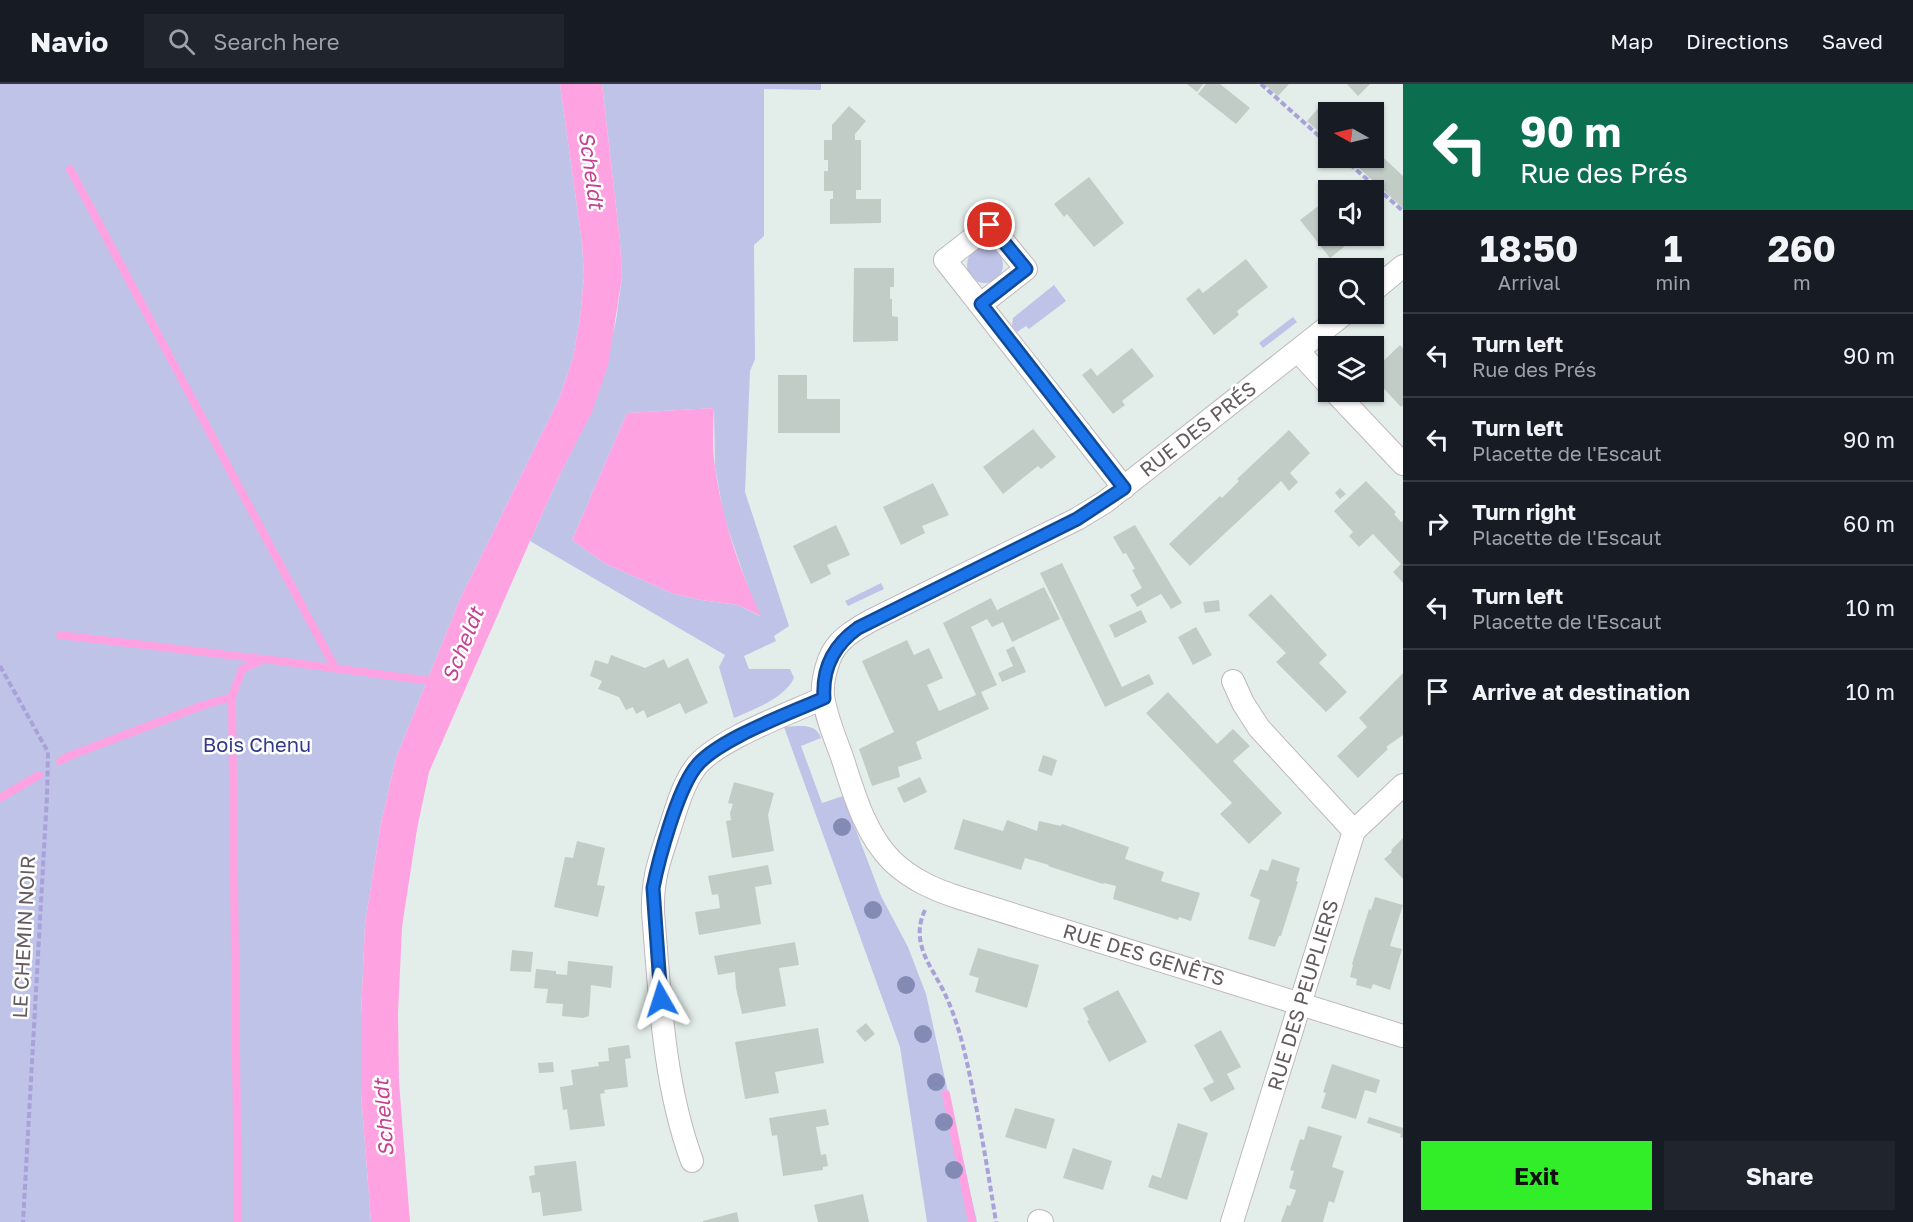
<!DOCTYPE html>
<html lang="en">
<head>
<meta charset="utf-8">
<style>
  :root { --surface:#171b24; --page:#20242c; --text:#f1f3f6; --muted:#9ea1a6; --line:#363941; --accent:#32ee29 }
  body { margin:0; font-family:"Golos Text",sans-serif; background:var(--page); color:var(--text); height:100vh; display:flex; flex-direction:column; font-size:22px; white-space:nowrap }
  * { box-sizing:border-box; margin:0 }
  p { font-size:20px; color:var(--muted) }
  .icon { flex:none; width:33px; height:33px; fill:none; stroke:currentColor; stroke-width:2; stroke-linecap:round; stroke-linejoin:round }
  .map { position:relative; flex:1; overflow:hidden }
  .sheet { display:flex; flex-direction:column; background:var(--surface); width:510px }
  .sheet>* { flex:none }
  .guide { background:#0b6e4f; color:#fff; overflow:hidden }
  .needle { width:39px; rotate:278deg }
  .fabs { position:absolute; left:1318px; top:18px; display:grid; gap:12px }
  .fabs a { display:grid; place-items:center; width:66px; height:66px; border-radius:0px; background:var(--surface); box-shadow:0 2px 4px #0004; font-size:30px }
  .pin { position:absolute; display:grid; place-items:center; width:51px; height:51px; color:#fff; margin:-26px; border:3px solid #fff; border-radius:50%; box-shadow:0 2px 6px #0007 }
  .me { position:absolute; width:66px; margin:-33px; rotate:354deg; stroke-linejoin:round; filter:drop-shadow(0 0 4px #0008) }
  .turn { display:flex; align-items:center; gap:21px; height:126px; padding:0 18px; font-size:27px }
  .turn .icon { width:78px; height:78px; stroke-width:2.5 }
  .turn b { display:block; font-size:42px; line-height:51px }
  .eta { display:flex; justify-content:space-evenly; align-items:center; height:102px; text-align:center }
  .eta b { font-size:36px; font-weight:700; line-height:42px }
  .primary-button { display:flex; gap:12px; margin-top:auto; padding:12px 18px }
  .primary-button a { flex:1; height:69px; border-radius:0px; background:var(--accent); color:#111; font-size:24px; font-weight:700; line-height:69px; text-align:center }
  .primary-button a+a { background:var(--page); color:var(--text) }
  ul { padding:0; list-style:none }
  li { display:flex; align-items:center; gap:18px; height:84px; padding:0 18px; border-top:2px solid var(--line) }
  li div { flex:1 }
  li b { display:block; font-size:22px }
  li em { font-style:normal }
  header { display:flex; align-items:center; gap:36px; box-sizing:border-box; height:84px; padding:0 30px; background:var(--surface); border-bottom:2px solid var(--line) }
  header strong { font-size:28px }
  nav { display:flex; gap:33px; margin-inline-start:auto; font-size:21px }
  .search { width:420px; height:54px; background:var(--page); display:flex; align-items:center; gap:15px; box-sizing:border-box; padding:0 21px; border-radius:0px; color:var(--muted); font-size:22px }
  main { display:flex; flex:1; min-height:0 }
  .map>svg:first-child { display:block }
</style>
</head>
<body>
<header>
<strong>Navio</strong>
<div class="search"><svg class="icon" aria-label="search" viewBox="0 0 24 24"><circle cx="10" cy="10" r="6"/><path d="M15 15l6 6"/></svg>Search here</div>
<nav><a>Map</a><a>Directions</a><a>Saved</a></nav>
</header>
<main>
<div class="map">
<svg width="1403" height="1138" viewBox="0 0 1403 1138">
  <rect width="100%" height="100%" fill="#e3eeea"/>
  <path fill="#bec3e7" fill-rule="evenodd" d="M0 0H560L582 159 584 192 580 234 573 274 559 315 460 515 396 674 381 739 365 840 361 931V1009L371 1138H0Z
    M602 0H821V6L764 5V152L754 161 755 275 750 287 745 408 789 542 774 552 776 557 744 572 749 585H790L794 594C784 615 754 625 734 634L719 583 725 571 530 457 560 390 592 327 616 237 622 193 620 157ZM714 324 715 383 724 433 747 501 760 532 738 521 701 516 674 510 606 480 572 456 627 329Z
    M967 181a18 18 0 1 1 36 0a18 18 0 1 1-36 0Z
    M1054 201 1066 217 1029 245 1026 242 1017 248 1012 242 1013 234Z
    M1293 233 1297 238 1263 264 1259 259Z
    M881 499 884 505 848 522 845 517Z
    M798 642C809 642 817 643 821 654L801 662 822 719 843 712 881 812 908 863 926 910 977 1138H927L900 963 784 643Z"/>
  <path fill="#ffa2e2" d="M560 0H602L620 157 622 193 608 281 592 328 560 390 530 457 429 688 417 745 402 843 398 930 399 998 410 1138H371L361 1009V931L365 840 381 739 396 674 460 515 559 315 573 274 580 234 584 192 582 159Z
    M714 324C713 344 712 364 715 383 722 435 739 485 761 532L738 521 701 516 674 510 606 480 572 456 627 329Z"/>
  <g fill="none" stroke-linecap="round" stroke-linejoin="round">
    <path stroke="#ffa2e2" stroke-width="8" d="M70 85 335 584
      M60 551 262 575
      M232 613 238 1138
      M60 677 69 672 201 622 232 613 242 585 264 575 438 598
      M0 714 39 691
      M946 1010 972 1138"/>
  </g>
  <path fill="#c1ccc7" d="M1187 0H1203L1197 8Z
    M1206 0H1220L1250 24 1236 40 1198 10Z
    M1264 0H1289L1278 12Z
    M1347 0H1370L1358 12Z
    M1322 20 1332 28H1329V57L1307 37Z
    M849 22 866 37 855 50V56H861V106H856V115H881V139L830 140V115H833V107H824V87H828V76H824V56H832V41Z
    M1374 65 1403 92V124L1348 74H1374Z
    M1089 93 1124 139 1094 163 1067 130 1064 133 1054 120Z
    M1344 96 1352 106H1334L1332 105Z
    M1329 114V152H1346L1340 156 1345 162 1330 174 1300 136Z
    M1246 175 1268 203 1237 227 1239 231 1214 251 1186 215 1199 204 1203 209Z
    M854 184H894V203H890V215H892V232L898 233V257L853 258Z
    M1400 261 1403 264V321L1401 323 1374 294V286Z
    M1132 264 1154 292 1122 317 1125 321 1113 330 1082 291 1091 284 1097 292Z
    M778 291H807V315H840V349H778Z
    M1033 345 1056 373 1041 385 1038 382 1003 410 983 383Z
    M1289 346 1310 369 1290 389 1298 398 1289 407 1281 397 1190 482 1169 460 1220 412 1222 414 1239 397 1237 395Z
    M1366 397 1396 428 1394 430 1401 438 1403 437V499L1393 488 1401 480 1373 450 1359 463 1349 452 1353 448 1334 427Z
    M933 399 949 431 922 442 925 449 901 461 883 423Z
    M1340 404 1346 410 1340 415 1335 409Z
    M836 441 850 471 827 481 831 490 811 500 793 462Z
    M1135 441 1182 519 1171 525 1161 510 1137 523 1130 511 1142 504 1132 486 1135 485 1126 469 1123 470 1113 453Z
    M1062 479 1122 603 1149 590 1154 600 1105 623 1040 489Z
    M1044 503 1060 535 1012 558 1003 538 992 543 987 535 971 543 997 601 981 608 989 625 916 658 922 675 898 683 900 693 872 702 859 665 894 648 862 577 907 556 914 571 929 564 943 594 927 601 939 627 976 611 943 539 991 514 997 526Z
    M1271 510 1327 571 1319 579 1347 608 1326 628 1276 578 1286 569 1248 531Z
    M1219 516 1220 527 1205 529 1203 518Z
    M1141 526 1147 538 1115 554 1109 541Z
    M1196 543 1212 571 1193 581 1178 553Z
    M1014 562 1026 588 1002 598 998 589 1013 582 1006 566Z
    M611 571 645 584 664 575 668 584 688 574 708 619 685 630 680 619 647 634 644 626 636 630 633 623 626 626 619 613 598 605 602 597 590 592 595 576 608 580Z
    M1403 589V651L1386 663 1388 665 1358 694 1337 672 1367 643 1359 634Z
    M1168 608 1217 660 1233 645 1250 662 1233 677 1282 729 1249 760 1220 730 1232 719 1146 629Z
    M1043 671 1057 676 1052 692 1038 687Z
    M920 693 927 708 904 719 897 704Z
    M734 698 774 709 768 731 774 767 732 774 726 737 731 736 730 729 733 720 728 719Z
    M963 735 1003 747 1007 736 1037 747 1039 737 1061 742 1062 740 1129 763 1125 775 1164 788 1161 797 1200 809 1191 837 1179 833 1178 836 1113 815 1116 802 1104 799 1103 800 1048 782 1049 781 1025 774 1021 786 954 765Z
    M1403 754V795L1384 775 1392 768 1391 766Z
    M577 757 605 764 597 801 605 802 598 833 554 823 565 773 573 774Z
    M1272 775 1300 784 1296 797 1298 798 1281 852H1279L1275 863 1248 855 1260 816 1250 812 1260 785 1268 787Z
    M768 781 772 800 755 803 761 840 699 851 695 828 720 824 718 810 712 811 708 792Z
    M1375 813 1403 821 1390 862 1402 865 1390 906 1373 900 1371 905 1356 901 1357 895 1350 893 1353 881 1352 880 1369 825 1371 826Z
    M795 858 799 881 779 884 786 922 742 930 736 904 735 888 718 891 714 872Z
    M978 864 1039 881 1027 924 975 908 979 894 969 891Z
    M512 866 533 868 531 888 510 887Z
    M568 877 613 882 611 904 591 901 589 932 583 934 562 932 563 920 546 919 548 905 534 904 536 885 556 887V890L567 891Z
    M1118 906 1147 958 1109 978 1087 937 1089 936 1083 924Z
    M866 939 875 950 865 958 856 947Z
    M818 944 824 979 775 988 779 1009 745 1015 735 958Z
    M1221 946 1241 983 1227 990 1235 1005 1211 1018 1203 1004 1214 998 1194 961Z
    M629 961 631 974 625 975 628 1003 604 1006 605 1009 600 1010 605 1042 570 1046 567 1025 563 1026 560 1003 573 1001 571 986 599 982 598 978 609 977 608 964Z
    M553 978 554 988 539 989 538 979Z
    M1332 980 1380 996 1376 1009 1365 1006 1356 1035 1321 1024 1326 1009 1323 1008Z
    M1015 1024 1055 1035 1046 1065 1005 1053Z
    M826 1025 829 1041 816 1043 821 1071 826 1070 828 1082 823 1083V1086L783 1092 777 1051 772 1052 769 1034Z
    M1369 1033 1403 1044V1054L1400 1053 1401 1050 1367 1039Z
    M1178 1039 1208 1049 1187 1116 1148 1103 1152 1091 1161 1094Z
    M1308 1042 1342 1052 1332 1083 1344 1087 1334 1119 1329 1117 1323 1138H1281L1287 1121 1290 1122 1296 1106 1289 1104 1294 1087 1290 1086 1300 1055 1304 1056Z
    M1073 1064 1112 1077 1103 1106 1063 1094Z
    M576 1077 582 1127 543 1132 540 1108 532 1109 529 1092 535 1091 534 1082Z
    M863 1110 869 1138H818L814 1121Z
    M737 1128 739 1138H703V1137Z"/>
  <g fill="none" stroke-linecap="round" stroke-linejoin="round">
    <defs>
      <path id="minor" d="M1374 206 1403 182
        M981 220 1026 185 990 141 945 176 1124 404
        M1344 230 1105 418 1077 435 872 536C854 546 836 556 829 576 825 587 822 601 823 612 826 632 834 652 841 670 853 706 864 749 892 777 912 796 935 806 960 814L1403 952
        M1298 267 1329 301
        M1335 308 1403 380
        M1233 597 1243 619 1259 644 1354 747
        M692 1077C663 998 660 911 653 828 652 796 659 777 669 747 676 726 682 702 695 684 715 656 791 629 823 614
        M1039 1137 1042 1138
        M1232 1138 1354 747 1403 701"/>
    </defs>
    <use href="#minor" stroke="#bfb8bc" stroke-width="24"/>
    <path stroke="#a9a1d9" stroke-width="4" stroke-dasharray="6 3" stroke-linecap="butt" d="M1261 0 1329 61
      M1343 74 1403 127
      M0 582 48 668 47 712 23 1138
      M925 826C910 858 930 880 943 906 959 938 966 973 973 1007 982 1051 989 1094 996 1138"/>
    <use href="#minor" stroke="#fff" stroke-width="22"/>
  </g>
  <g fill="#838bb5">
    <circle cx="842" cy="743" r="9"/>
    <circle cx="873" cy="826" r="9"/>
    <circle cx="906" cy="901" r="9"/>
    <circle cx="923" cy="950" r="9"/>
    <circle cx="936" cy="998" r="9"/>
    <circle cx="944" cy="1038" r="9"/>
    <circle cx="954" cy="1086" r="9"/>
  </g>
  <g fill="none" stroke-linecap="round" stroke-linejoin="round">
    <defs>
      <path id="route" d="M661 915 653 804C659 774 677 708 695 684 715 656 791 629 824 614 822 584 834 561 858 544L1077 435 1124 404 981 220 1026 185 990 141"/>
    </defs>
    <use href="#route" stroke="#114b97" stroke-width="15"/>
    <use href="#route" stroke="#1a73e8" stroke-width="10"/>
  </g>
  <g text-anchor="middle" stroke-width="5" stroke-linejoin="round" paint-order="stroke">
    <g font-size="20" fill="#645b60" stroke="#fff">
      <text transform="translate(1198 345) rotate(-38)" y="7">RUE DES PRÉS</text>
      <text transform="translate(24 853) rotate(-87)" y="7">LE CHEMIN NOIR</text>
      <text transform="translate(1144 871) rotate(17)" y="7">RUE DES GENÊTS</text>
      <text transform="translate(1303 911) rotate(-73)" y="7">RUE DES PEUPLIERS</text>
    </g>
    <g font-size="20" fill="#343a8a" stroke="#fff">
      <text x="257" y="668">Bois Chenu</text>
    </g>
    <g font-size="21" font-style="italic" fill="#c64192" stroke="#fff">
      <text transform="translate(591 86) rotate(82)" y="7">Scheldt</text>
      <text transform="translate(463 561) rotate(-68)" y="7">Scheldt</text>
      <text transform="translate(384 1034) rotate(-94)" y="7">Scheldt</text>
    </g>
  </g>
</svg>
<div class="fabs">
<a><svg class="needle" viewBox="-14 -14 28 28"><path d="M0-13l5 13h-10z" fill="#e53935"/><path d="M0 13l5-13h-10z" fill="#9ea1a6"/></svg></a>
<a><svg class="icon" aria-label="sound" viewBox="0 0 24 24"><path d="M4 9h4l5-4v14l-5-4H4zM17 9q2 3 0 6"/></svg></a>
<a><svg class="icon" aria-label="search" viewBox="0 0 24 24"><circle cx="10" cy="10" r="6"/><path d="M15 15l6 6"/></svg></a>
<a><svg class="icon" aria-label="layers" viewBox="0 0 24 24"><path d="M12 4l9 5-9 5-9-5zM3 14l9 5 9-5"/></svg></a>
</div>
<div class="pin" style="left:990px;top:141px;background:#d93025"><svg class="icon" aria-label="arrive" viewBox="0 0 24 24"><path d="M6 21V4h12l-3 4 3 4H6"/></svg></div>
<svg class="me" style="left:661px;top:915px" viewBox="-20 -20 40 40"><path d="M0-17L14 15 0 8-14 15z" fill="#1a73e8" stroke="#fff" stroke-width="4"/></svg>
</div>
<section class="sheet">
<div class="guide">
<div class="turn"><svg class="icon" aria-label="left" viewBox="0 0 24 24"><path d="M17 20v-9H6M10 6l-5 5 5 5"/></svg><div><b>90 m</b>Rue des Prés</div></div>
</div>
<div class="eta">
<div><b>18:50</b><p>Arrival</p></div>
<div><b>1</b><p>min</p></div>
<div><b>260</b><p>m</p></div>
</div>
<ul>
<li><svg class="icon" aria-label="left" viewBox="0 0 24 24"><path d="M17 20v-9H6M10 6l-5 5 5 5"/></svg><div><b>Turn left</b><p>Rue des Prés</p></div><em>90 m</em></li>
<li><svg class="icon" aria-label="left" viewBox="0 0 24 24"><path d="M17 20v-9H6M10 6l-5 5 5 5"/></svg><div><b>Turn left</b><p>Placette de l'Escaut</p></div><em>90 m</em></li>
<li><svg class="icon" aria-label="right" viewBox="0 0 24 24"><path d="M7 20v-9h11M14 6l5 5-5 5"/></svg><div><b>Turn right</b><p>Placette de l'Escaut</p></div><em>60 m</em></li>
<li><svg class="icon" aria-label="left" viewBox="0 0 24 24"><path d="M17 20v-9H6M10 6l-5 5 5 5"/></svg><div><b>Turn left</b><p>Placette de l'Escaut</p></div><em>10 m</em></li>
<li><svg class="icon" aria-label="arrive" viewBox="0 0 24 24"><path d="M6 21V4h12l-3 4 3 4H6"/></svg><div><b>Arrive at destination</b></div><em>10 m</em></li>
</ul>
<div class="primary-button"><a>Exit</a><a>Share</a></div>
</section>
</main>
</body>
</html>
